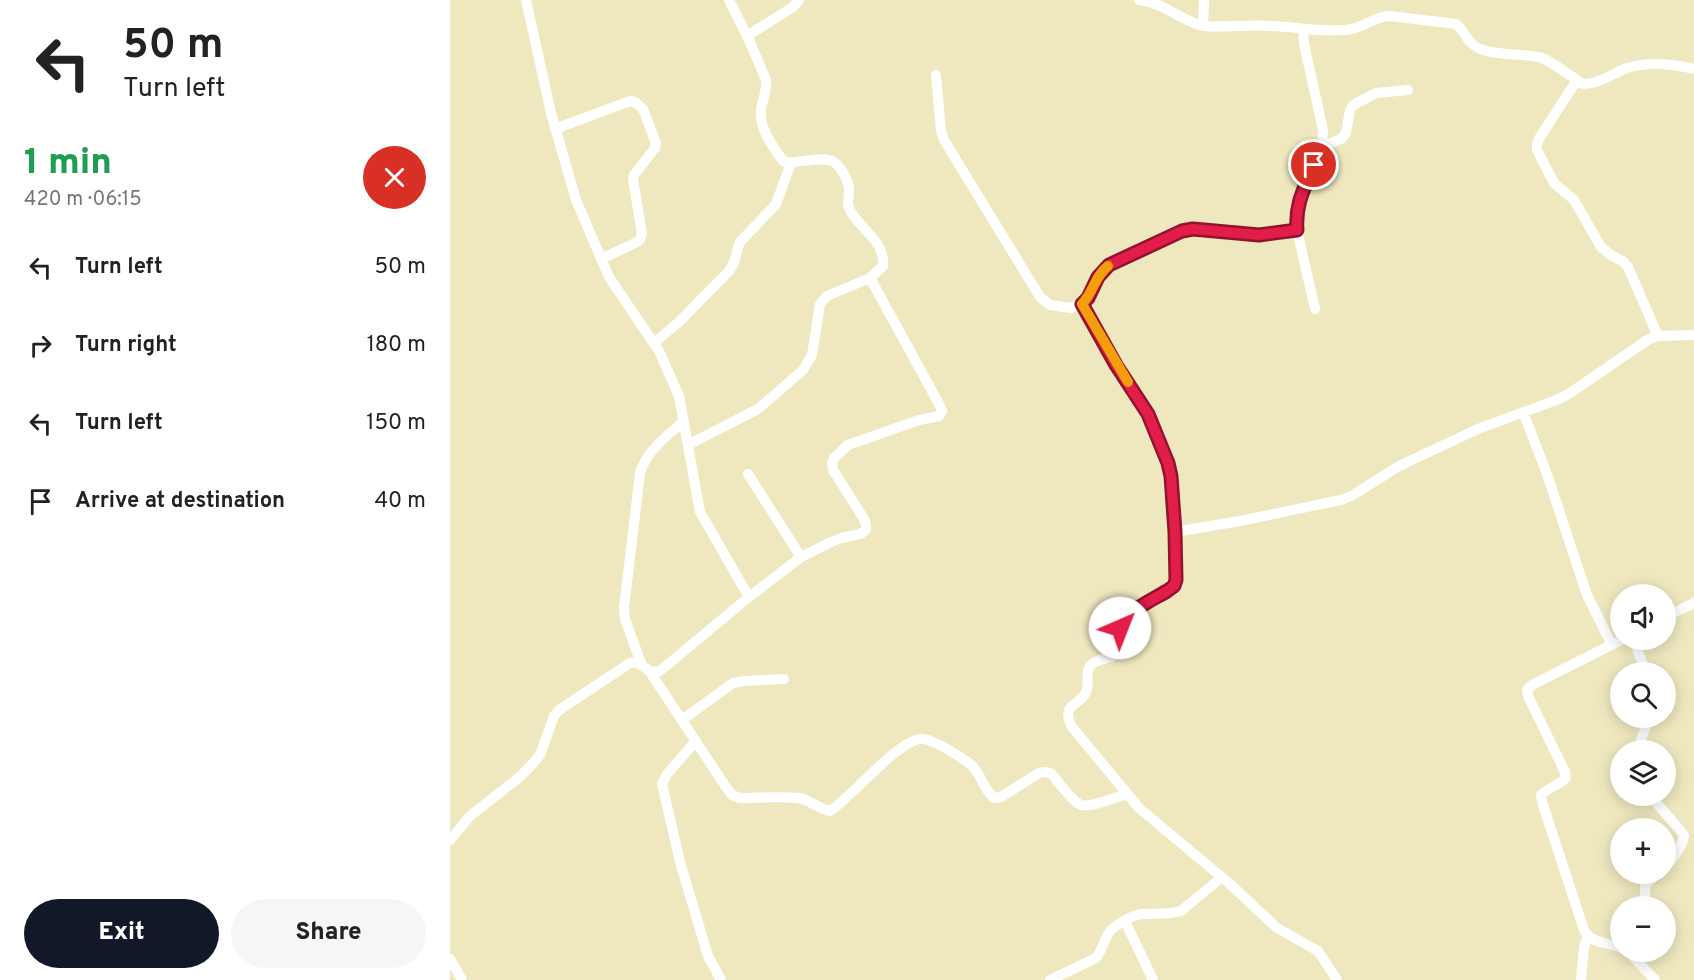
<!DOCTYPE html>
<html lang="en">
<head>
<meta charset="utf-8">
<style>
  :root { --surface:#fff; --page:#f6f6f6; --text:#222; --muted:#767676; --accent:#111827 }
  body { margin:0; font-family:Overpass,sans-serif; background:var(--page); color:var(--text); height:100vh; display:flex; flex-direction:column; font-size:22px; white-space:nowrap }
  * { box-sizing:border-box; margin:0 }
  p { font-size:20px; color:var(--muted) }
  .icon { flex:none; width:33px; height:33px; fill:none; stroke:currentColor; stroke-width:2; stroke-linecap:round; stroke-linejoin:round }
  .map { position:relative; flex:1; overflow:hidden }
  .side { display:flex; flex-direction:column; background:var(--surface); width:450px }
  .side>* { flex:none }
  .hud { background:#fff; color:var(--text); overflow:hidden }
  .controls { position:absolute; left:1160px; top:584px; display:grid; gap:12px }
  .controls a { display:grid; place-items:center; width:66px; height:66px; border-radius:50%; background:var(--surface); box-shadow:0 3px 15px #0003; font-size:30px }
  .pin { position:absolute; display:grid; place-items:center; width:51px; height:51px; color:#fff; margin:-26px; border:3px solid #fff; border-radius:50%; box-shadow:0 2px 6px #0007 }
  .me { position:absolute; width:66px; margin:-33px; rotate:44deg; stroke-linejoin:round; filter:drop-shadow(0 0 4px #0008) }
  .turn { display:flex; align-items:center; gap:21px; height:126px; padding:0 24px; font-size:27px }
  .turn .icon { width:78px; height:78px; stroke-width:2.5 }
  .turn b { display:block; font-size:42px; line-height:51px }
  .round { display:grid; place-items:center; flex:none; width:63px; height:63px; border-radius:32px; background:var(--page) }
  .headline { display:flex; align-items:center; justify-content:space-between; height:102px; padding:0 24px }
  h1 { font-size:36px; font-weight:800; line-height:45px; color:#1e9e55 }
  .button { display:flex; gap:12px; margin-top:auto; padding:12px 24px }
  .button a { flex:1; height:69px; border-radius:36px; background:var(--accent); color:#fff; font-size:24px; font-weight:800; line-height:69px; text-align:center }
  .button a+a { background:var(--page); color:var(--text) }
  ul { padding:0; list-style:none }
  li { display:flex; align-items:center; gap:18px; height:78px; padding:0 24px }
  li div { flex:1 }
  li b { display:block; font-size:22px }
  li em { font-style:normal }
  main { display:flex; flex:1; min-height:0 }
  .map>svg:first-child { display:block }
</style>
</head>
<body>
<main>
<section class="side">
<div class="hud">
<div class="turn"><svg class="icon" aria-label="left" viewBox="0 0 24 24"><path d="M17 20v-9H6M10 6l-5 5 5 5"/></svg><div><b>50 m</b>Turn left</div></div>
</div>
<div class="headline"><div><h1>1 min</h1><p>420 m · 06:15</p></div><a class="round" style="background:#d93025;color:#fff"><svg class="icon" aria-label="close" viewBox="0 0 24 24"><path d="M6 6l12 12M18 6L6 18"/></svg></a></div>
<ul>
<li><svg class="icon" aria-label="left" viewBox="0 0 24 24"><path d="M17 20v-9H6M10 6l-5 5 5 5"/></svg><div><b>Turn left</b></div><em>50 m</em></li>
<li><svg class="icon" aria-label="right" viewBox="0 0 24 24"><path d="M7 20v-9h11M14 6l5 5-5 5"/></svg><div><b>Turn right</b></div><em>180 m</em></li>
<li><svg class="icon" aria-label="left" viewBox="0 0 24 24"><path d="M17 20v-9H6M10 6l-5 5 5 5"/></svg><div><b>Turn left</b></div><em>150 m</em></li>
<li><svg class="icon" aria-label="arrive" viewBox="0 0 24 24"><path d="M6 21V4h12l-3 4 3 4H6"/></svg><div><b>Arrive at destination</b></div><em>40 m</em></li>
</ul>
<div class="button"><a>Exit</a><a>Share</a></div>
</section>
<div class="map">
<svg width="1244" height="980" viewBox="0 0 1244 980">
  <rect width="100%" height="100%" fill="#efe8bf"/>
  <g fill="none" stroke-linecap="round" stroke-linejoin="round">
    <path stroke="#fff" stroke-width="10" d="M76 0 101 113 126 200 159 277 209 351 229 396 250 512 299 597
      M689 0C715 3 729 20 753 26 776 28 799 24 822 26 847 27 871 32 896 30 912 29 925 16 940 16L1006 24C1015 31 1017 43 1028 48 1046 56 1069 53 1088 57 1100 59 1121 77 1133 84 1148 85 1163 73 1177 68 1199 61 1223 64 1244 69
      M753 26 754 0
      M853 29 854 44 873 130 872 147 849 202 846 215 847 230 865 309
      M297 36 343 7 349 0
      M486 75 491 131 494 140 590 297 600 305 621 308 631 304 638 298 648 277 659 265 732 231 743 229 809 235 847 230
      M1127 80 1090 137 1087 144V150L1104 183 1124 200 1151 247 1161 255 1174 262 1178 267 1208 336
      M105 129 180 101 185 102 193 109 206 143 205 148 184 175 183 179 192 234 190 240 185 243 151 259
      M872 147 891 139 896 133 900 110 903 105 926 93 958 90
      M631 304 666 365 698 414 718 463 721 476 725 532 726 580 724 586 677 617C667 628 673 635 672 648 669 651 666 655 661 657 654 659 645 660 640 666 635 673 639 682 637 689 633 707 609 701 622 727L689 808 780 884 827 928 868 951 887 980
      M204 343 229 322 280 270C287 260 285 253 290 242L326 204 341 163
      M1073 412 1097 474 1137 595 1162 645
      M238 445 308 409 353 370 362 355 370 304 377 296 420 278 433 266C435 241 412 231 401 212 396 204 399 199 399 190 399 181 391 167 384 162 374 155 347 164 334 162 324 149 308 127 311 109 313 99 317 90 316 80L300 42 279 0
      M298 474 351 557
      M725 532 790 521 891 500 903 495 949 466 1028 429 1109 399 1120 393 1199 339 1208 336 1244 335
      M1215 617 1244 603
      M1183 639 1193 664 1194 672
      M191 663 175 619 174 608 190 473C197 450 217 436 234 421
      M200 672 278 790 282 795 290 798C307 798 332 796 349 798 360 800 369 809 380 811 403 796 447 741 471 739 481 738 504 753 513 759 516 761 521 764 524 768 532 777 534 790 544 798L551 797 589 773 596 772 602 774C608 782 622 801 631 805 640 808 667 797 677 794
      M232 720 283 683 294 681 334 679
      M246 741 217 774 212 784 230 862 258 956 271 980
      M1190 750 1191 740 1199 717
      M1203 795 1204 800 1234 835C1232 846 1224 859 1215 867
      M0 840 20 816 71 776 85 761 90 755 104 716 109 710 180 663C189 661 193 666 200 672L210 671 299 597 351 557 379 543 391 538 410 534 416 530V525L414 519 383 470 382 463 384 458 398 445 469 420 489 416 492 411 488 402 420 278
      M1195 906V885L1208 873
      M675 921 703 980
      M1170 947C1157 943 1141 943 1134 930L1092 802 1091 795C1098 788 1109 785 1116 778L1115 772 1078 696 1077 690 1082 685 1173 639
      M1178 951 1205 980
      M0 959 12 980
      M600 980 646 958C653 950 654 937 662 929 669 923 683 915 692 914 706 913 718 915 731 911L772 877
      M1131 980 1134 947 1138 936"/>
  </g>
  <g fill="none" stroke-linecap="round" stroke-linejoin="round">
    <defs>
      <path id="route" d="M670 628C673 613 704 599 717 591L724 586 726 580 725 532 721 476 718 463 698 414 666 365 632 304 638 298 648 277 659 265 732 231 743 229 809 235 847 230C845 204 854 189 864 165"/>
    </defs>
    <use href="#route" stroke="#92132f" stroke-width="15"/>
    <use href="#route" stroke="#e11d48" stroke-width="10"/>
    <path stroke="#f59e0b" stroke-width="10" d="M658 266C645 276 643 293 632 304L678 382"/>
  </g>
</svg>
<div class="controls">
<a><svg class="icon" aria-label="sound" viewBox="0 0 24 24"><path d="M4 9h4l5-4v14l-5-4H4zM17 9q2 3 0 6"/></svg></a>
<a><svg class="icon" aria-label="search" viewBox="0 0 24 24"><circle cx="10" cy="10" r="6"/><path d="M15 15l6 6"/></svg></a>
<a><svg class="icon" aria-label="layers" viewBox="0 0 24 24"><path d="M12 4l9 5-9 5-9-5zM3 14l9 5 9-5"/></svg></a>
<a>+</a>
<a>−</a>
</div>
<div class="pin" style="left:864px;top:165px;background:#d93025"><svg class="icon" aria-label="arrive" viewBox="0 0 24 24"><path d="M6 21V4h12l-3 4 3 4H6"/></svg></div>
<svg class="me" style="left:670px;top:628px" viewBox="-20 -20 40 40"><circle r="19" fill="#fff"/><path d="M0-13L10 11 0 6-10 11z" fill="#e11d48"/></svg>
</div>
</main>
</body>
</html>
